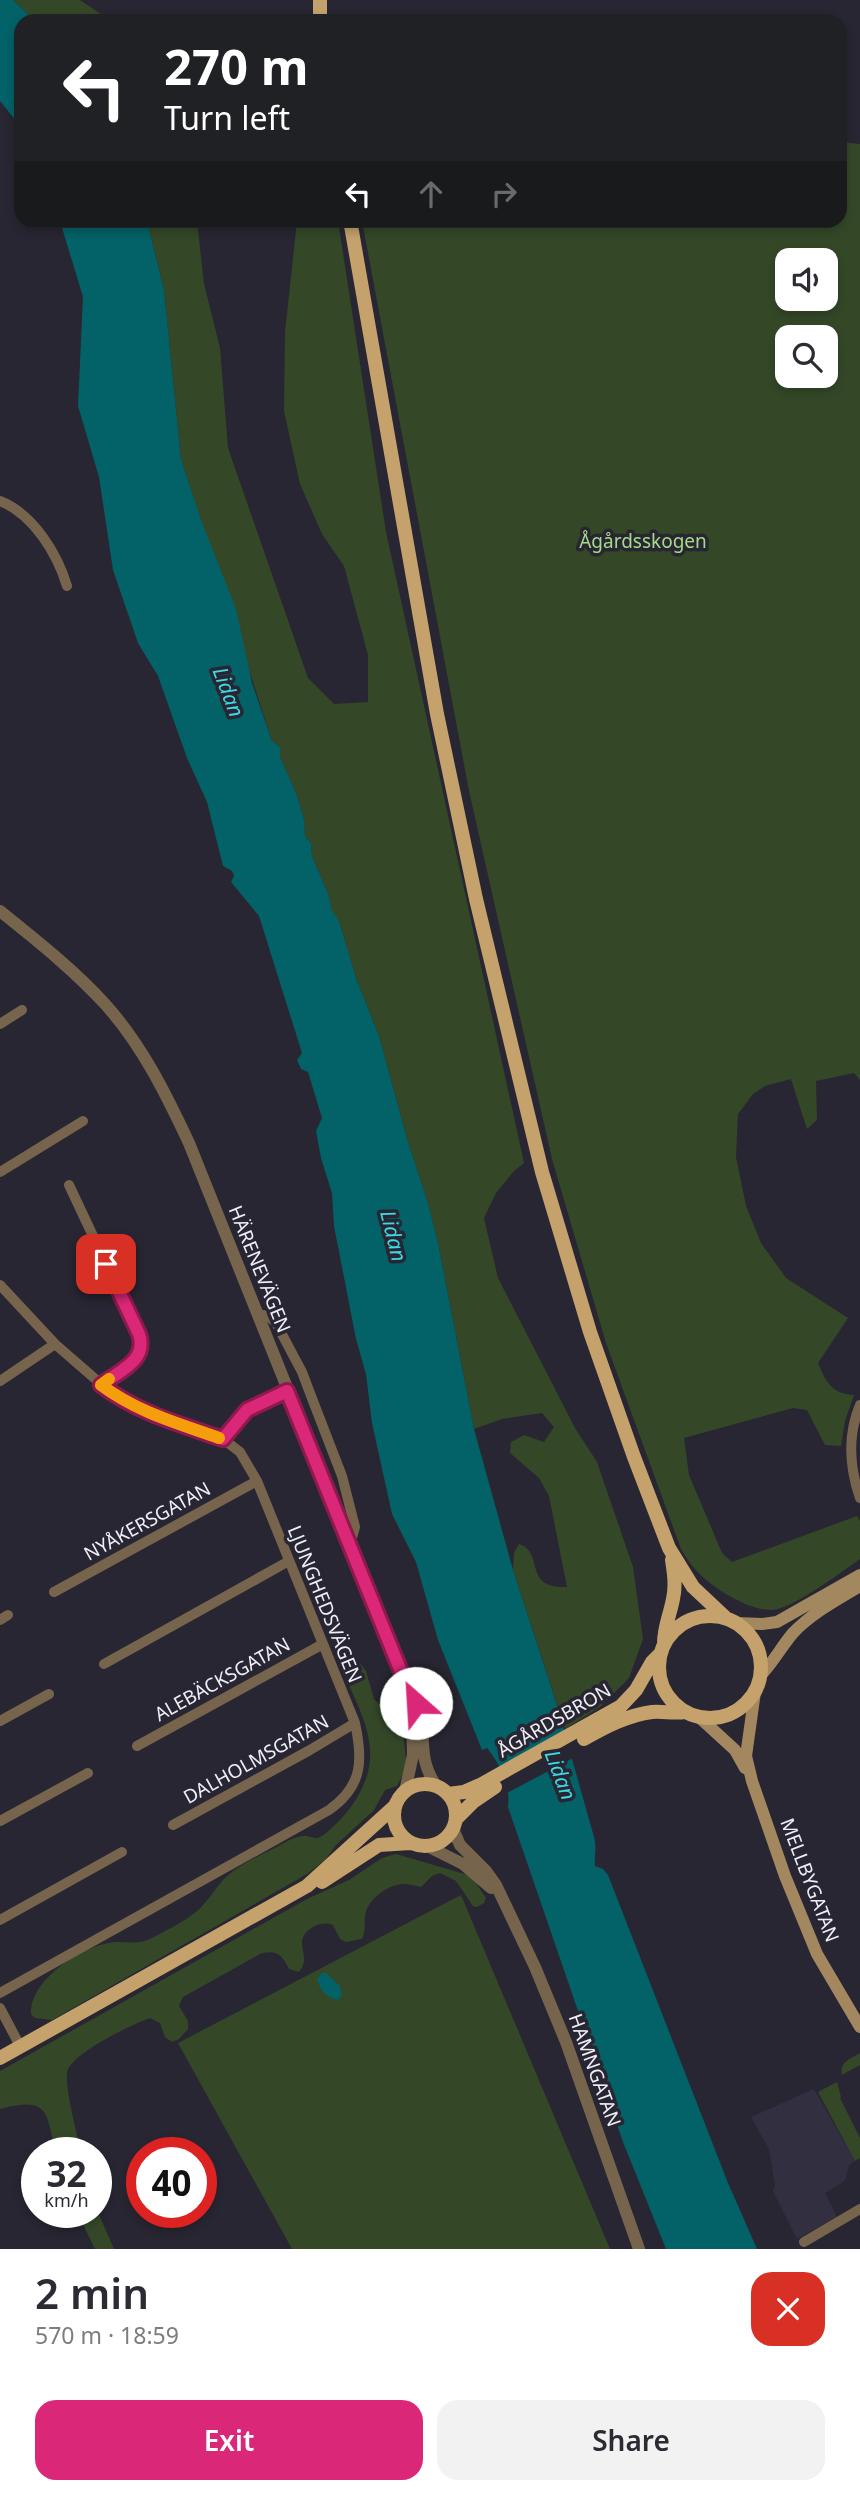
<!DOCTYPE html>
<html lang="en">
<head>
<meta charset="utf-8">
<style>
  :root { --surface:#fff; --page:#f2f2f3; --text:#2b2b33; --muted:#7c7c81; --accent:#db2777 }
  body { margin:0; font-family:"Noto Sans",sans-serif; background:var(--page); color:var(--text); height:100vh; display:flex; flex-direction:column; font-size:26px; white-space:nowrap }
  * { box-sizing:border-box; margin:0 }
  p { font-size:23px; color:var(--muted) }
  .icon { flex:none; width:38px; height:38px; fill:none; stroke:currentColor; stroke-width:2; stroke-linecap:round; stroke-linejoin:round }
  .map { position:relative; height:2249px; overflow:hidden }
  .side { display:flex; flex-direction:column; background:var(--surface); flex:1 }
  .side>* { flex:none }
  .top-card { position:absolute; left:14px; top:14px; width:833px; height:214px; border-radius:21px; box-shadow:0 4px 10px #0003; background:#202124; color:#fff; overflow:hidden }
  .buttons { position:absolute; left:775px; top:248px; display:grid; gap:14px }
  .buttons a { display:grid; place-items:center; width:63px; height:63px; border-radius:14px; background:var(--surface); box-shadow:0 4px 10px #0003; font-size:35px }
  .speed { position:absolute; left:21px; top:2137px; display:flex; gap:14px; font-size:35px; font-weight:700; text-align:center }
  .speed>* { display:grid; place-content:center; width:91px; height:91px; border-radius:50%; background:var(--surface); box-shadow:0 4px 10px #0003; line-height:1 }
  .speed small { font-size:18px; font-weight:400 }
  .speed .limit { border:10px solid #d22; background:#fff; color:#111 }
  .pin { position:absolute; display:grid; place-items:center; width:60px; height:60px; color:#fff; margin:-30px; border-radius:14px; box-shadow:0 4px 10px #0006 }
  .me { position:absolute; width:77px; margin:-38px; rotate:334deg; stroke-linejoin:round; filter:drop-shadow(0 0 5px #0008) }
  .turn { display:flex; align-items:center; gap:24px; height:147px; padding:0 35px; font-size:32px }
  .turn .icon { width:91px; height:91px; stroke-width:2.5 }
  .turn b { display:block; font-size:49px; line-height:60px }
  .lanes { display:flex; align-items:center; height:66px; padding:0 35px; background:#0003; justify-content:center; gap:35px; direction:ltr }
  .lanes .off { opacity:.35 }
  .round { display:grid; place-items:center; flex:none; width:74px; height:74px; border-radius:21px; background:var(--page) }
  .headline { display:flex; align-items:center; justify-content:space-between; height:119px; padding:0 35px }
  h1 { font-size:42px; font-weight:600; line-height:52px }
  .button { display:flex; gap:14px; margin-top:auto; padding:14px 35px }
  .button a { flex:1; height:80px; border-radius:21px; background:var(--accent); color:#fff; font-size:28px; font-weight:600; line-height:80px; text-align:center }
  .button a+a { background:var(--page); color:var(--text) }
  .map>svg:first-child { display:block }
</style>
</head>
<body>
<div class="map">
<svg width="860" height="2249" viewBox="0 0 860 2249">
  <rect width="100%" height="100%" fill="#282632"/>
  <path fill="#322f41" d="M814 2089 855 2161 849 2165 846 2178 843 2182 825 2193 837 2217 797 2239 773 2191 775 2185 769 2149 751 2117Z"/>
  <path fill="#344828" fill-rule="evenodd" d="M13 0H80L111 21H35Z
    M840 142 860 144V1080L854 1073 816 1081 817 1120 807 1129 791 1079 765 1086 753 1094 738 1114 736 1157 746 1206 761 1243 786 1278 848 1318 818 1363C826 1382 832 1394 854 1395L845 1421 841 1446 825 1445 807 1410 793 1408 684 1438 689 1475 722 1553 732 1562 857 1516 860 1521V1559C841 1572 793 1609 772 1610 755 1610 740 1602 726 1594 706 1582 693 1570 681 1549L606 1343 552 1159 469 791 362 221 840 220ZM788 261H826V299H788ZM788 338H826V376H788Z
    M147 221H197L204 284 220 348 228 448 308 678 334 704 368 702V655L344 566 322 534 300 484 284 411 285 332 297 221H338L386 532 524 1163 514 1171 496 1193 484 1218 498 1278 575 1428 597 1462 633 1567 643 1639 629 1678 600 1707 565 1729 513 1570 514 1553 519 1544C545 1552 522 1589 567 1587L549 1496 539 1478 510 1453 511 1442 524 1435 544 1442 554 1427 542 1413 502 1419 474 1429 438 1243 428 1203 408 1142 379 1036 356 978 339 921 330 909 329 896 312 856 311 843 305 836 304 819 296 793 280 757V747L272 741 181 459 164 290Z
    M350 1650 366 1671 374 1699 399 1723 403 1731 406 1760 404 1772 397 1786 385 1790 374 1810 336 1845 326 1859 307 1874 52 2020 35 2018 31 2014C30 1980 79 1949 108 1943 123 1940 136 1946 150 1939 165 1931 182 1923 196 1912 207 1903 214 1890 223 1880 236 1866 256 1857 273 1849 281 1845 292 1837 302 1836 314 1835 314 1843 326 1833 345 1818 362 1795 368 1772 378 1731 351 1698 340 1661L344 1651Z
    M396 1854 468 1875 474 1880 486 1898 484 1903 477 1907 473 1906 456 1881 440 1873 432 1876 421 1887C416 1886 410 1884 404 1884 388 1884 366 1900 365 1917 364 1926 366 1930 362 1939L346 1942 340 1939 333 1925C326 1923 322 1923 315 1926 288 1940 314 1955 299 1972L289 1969C282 1955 278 1950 262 1953L183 1997 179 2006 188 2021V2029L179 2039 172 2042 165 2037 160 2023 150 2018C133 2024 69 2054 67 2073 65 2088 77 2134 81 2152H55C47 2111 48 2096 0 2109V2071L307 1899 349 1880 382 1858Z
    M461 1895 610 2249H292L178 2043Z
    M860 2053V2065L842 2075C839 2062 850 2059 860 2053Z
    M837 2082 841 2097 840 2098 860 2138V2158L855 2161 818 2092Z
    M96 2208 114 2249H95L77 2212H96Z"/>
  <path fill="#026268" d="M0 0H13L35 21H21V127L0 101Z
    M60 221H147L164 290 181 459 201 520 236 609 252 683 272 741 280 747V757L296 793 304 819 305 836 311 843 312 856 329 896 331 909 339 921 356 978 379 1036 408 1142 428 1203 438 1243 474 1429 513 1570 556 1702 594 1837C597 1848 594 1856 595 1866L603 1869 608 1875 728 2183 757 2249H666L623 2142 508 1807C511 1786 500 1764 487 1748L482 1750 438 1640 416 1562 392 1514 372 1423 366 1374 356 1339 334 1226 332 1193 321 1158 316 1131 322 1118 308 1072 301 1069 297 1060 302 1053 259 916 231 882 234 876 232 871 223 866 207 802 187 758 158 676 138 643 113 570 99 477 78 406 83 297Z
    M322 1973H326L339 1985 342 1995 338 2000C328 1999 319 1989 317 1979Z"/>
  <path fill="#282632" d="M568 1731 575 1757 505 1794 496 1769Z"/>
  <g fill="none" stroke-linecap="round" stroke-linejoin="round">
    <path stroke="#76654c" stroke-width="10" d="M0 501C33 514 57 553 67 586
      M0 1024 22 1010
      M0 1172 83 1121
      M69 1185 142 1340C143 1362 116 1373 101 1385
      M0 1285 55 1344 116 1397 163 1419 223 1439 240 1452 257 1481 355 1723C363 1760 363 1786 329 1810L0 1993
      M257 1314 268 1316 276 1323 302 1372 313 1401 342 1476 355 1527 350 1545
      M0 1381 55 1344
      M860 1405C847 1436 849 1466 860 1498
      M223 1439 247 1411 287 1391
      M54 1592 257 1481
      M0 1620 8 1615
      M104 1664 289 1561
      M0 1721 49 1694
      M137 1746 323 1644
      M0 1821 88 1773
      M173 1825 310 1750 355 1723
      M0 1920 122 1852
      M0 2008 20 2046
      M804 2242 860 2209"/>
    <path stroke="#76654c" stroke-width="12" d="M0 911C36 940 74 970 105 1004 142 1045 166 1094 189 1143L389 1642C398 1665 412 1689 419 1713 427 1743 417 1756 436 1786
      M405 1791 413 1755 412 1711
      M453 1829 460 1845 486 1871 496 1885 535 1967 566 2042 639 2249
      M429 1847 463 1864 491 1888"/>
    <path stroke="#a3875f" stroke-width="12" d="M736 1623 762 1624 777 1622 860 1575
      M760 1676C773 1663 781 1647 793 1633 812 1613 837 1600 860 1586
      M755 1692 746 1756 752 1781 785 1876 817 1954 860 2027
      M699 1717 735 1750 745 1768"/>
    <path stroke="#c5a16c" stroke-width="14" d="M320 0V21
      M350 220 437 714 476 899 542 1172 590 1332 634 1457 669 1548 693 1587 726 1618
      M659 1667a51 51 0 1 1 102 0a51 51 0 1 1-102 0Z
      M664 1643C664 1627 670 1615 673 1599 676 1586 674 1573 672 1560
      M584 1739C605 1727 628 1715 652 1712 663 1711 674 1714 685 1712
      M394 1815a31 31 0 1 1 62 0a31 31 0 1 1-62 0Z
      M448 1794 464 1792 480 1785 621 1706 636 1690 652 1662 660 1654
      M456 1819 473 1802 495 1787
      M322 1882 379 1845 410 1843
      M0 2058 307 1886 395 1806"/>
  </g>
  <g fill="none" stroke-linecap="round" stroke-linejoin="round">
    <defs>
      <path id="route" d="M106 1264 139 1334C148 1361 119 1371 101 1385 138 1413 179 1424 223 1439L247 1410 287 1391 402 1674 416 1703"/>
    </defs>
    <use href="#route" stroke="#8e194d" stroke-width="18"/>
    <use href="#route" stroke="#db2777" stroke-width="12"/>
    <path stroke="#f59e0b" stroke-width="12" d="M109 1379 101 1385C137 1412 177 1423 219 1438"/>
  </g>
  <g text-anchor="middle" stroke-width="7" stroke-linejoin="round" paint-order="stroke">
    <g font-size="19" fill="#a5db87" stroke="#282632">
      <text x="643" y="548">Ågårdsskogen</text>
    </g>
    <g font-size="19" fill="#efeef6" stroke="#282632">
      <text transform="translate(260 1269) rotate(68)" y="7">HÄRENEVÄGEN</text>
      <text transform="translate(147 1521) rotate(-29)" y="7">NYÅKERSGATAN</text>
      <text transform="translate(325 1604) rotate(68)" y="7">LJUNGHEDSVÄGEN</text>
      <text transform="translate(222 1679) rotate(-29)" y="7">ALEBÄCKSGATAN</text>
      <text transform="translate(554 1720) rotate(-30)" y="7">ÅGÅRDSBRON</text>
      <text transform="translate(256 1759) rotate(-29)" y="7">DALHOLMSGATAN</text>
      <text transform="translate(810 1880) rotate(69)" y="7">MELLBYGATAN</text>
      <text transform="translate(595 2070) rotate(70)" y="7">HAMNGATAN</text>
    </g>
    <g font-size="21" font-style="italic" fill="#3cd9e3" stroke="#282632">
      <text transform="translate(228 692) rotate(69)" y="7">Lidan</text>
      <text transform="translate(393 1236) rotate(76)" y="7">Lidan</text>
      <text transform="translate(560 1775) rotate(69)" y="7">Lidan</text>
    </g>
  </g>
</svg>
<div class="buttons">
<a><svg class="icon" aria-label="sound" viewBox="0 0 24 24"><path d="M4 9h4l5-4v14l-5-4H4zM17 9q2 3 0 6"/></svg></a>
<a><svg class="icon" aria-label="search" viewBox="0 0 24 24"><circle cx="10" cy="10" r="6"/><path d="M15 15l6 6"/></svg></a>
</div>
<div class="speed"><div>32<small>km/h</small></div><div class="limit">40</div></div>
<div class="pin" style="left:106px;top:1264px;background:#d93025"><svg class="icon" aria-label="arrive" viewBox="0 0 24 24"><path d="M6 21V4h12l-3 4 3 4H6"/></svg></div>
<svg class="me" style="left:416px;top:1703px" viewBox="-20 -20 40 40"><circle r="19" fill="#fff"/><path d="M0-13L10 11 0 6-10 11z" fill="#db2777"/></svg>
<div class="top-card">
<div class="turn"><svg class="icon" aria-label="left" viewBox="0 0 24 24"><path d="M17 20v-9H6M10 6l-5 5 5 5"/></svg><div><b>270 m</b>Turn left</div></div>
<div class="lanes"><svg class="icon" aria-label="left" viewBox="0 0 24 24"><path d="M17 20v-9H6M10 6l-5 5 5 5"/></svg><svg class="icon off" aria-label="ahead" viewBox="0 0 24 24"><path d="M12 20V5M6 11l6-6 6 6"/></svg><svg class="icon off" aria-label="right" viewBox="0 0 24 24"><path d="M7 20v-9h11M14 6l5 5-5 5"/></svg></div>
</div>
</div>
<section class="side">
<div class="headline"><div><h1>2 min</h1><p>570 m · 18:59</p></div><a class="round" style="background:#d93025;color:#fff"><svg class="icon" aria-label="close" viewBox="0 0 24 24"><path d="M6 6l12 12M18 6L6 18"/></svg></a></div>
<div class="button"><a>Exit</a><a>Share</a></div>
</section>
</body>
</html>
